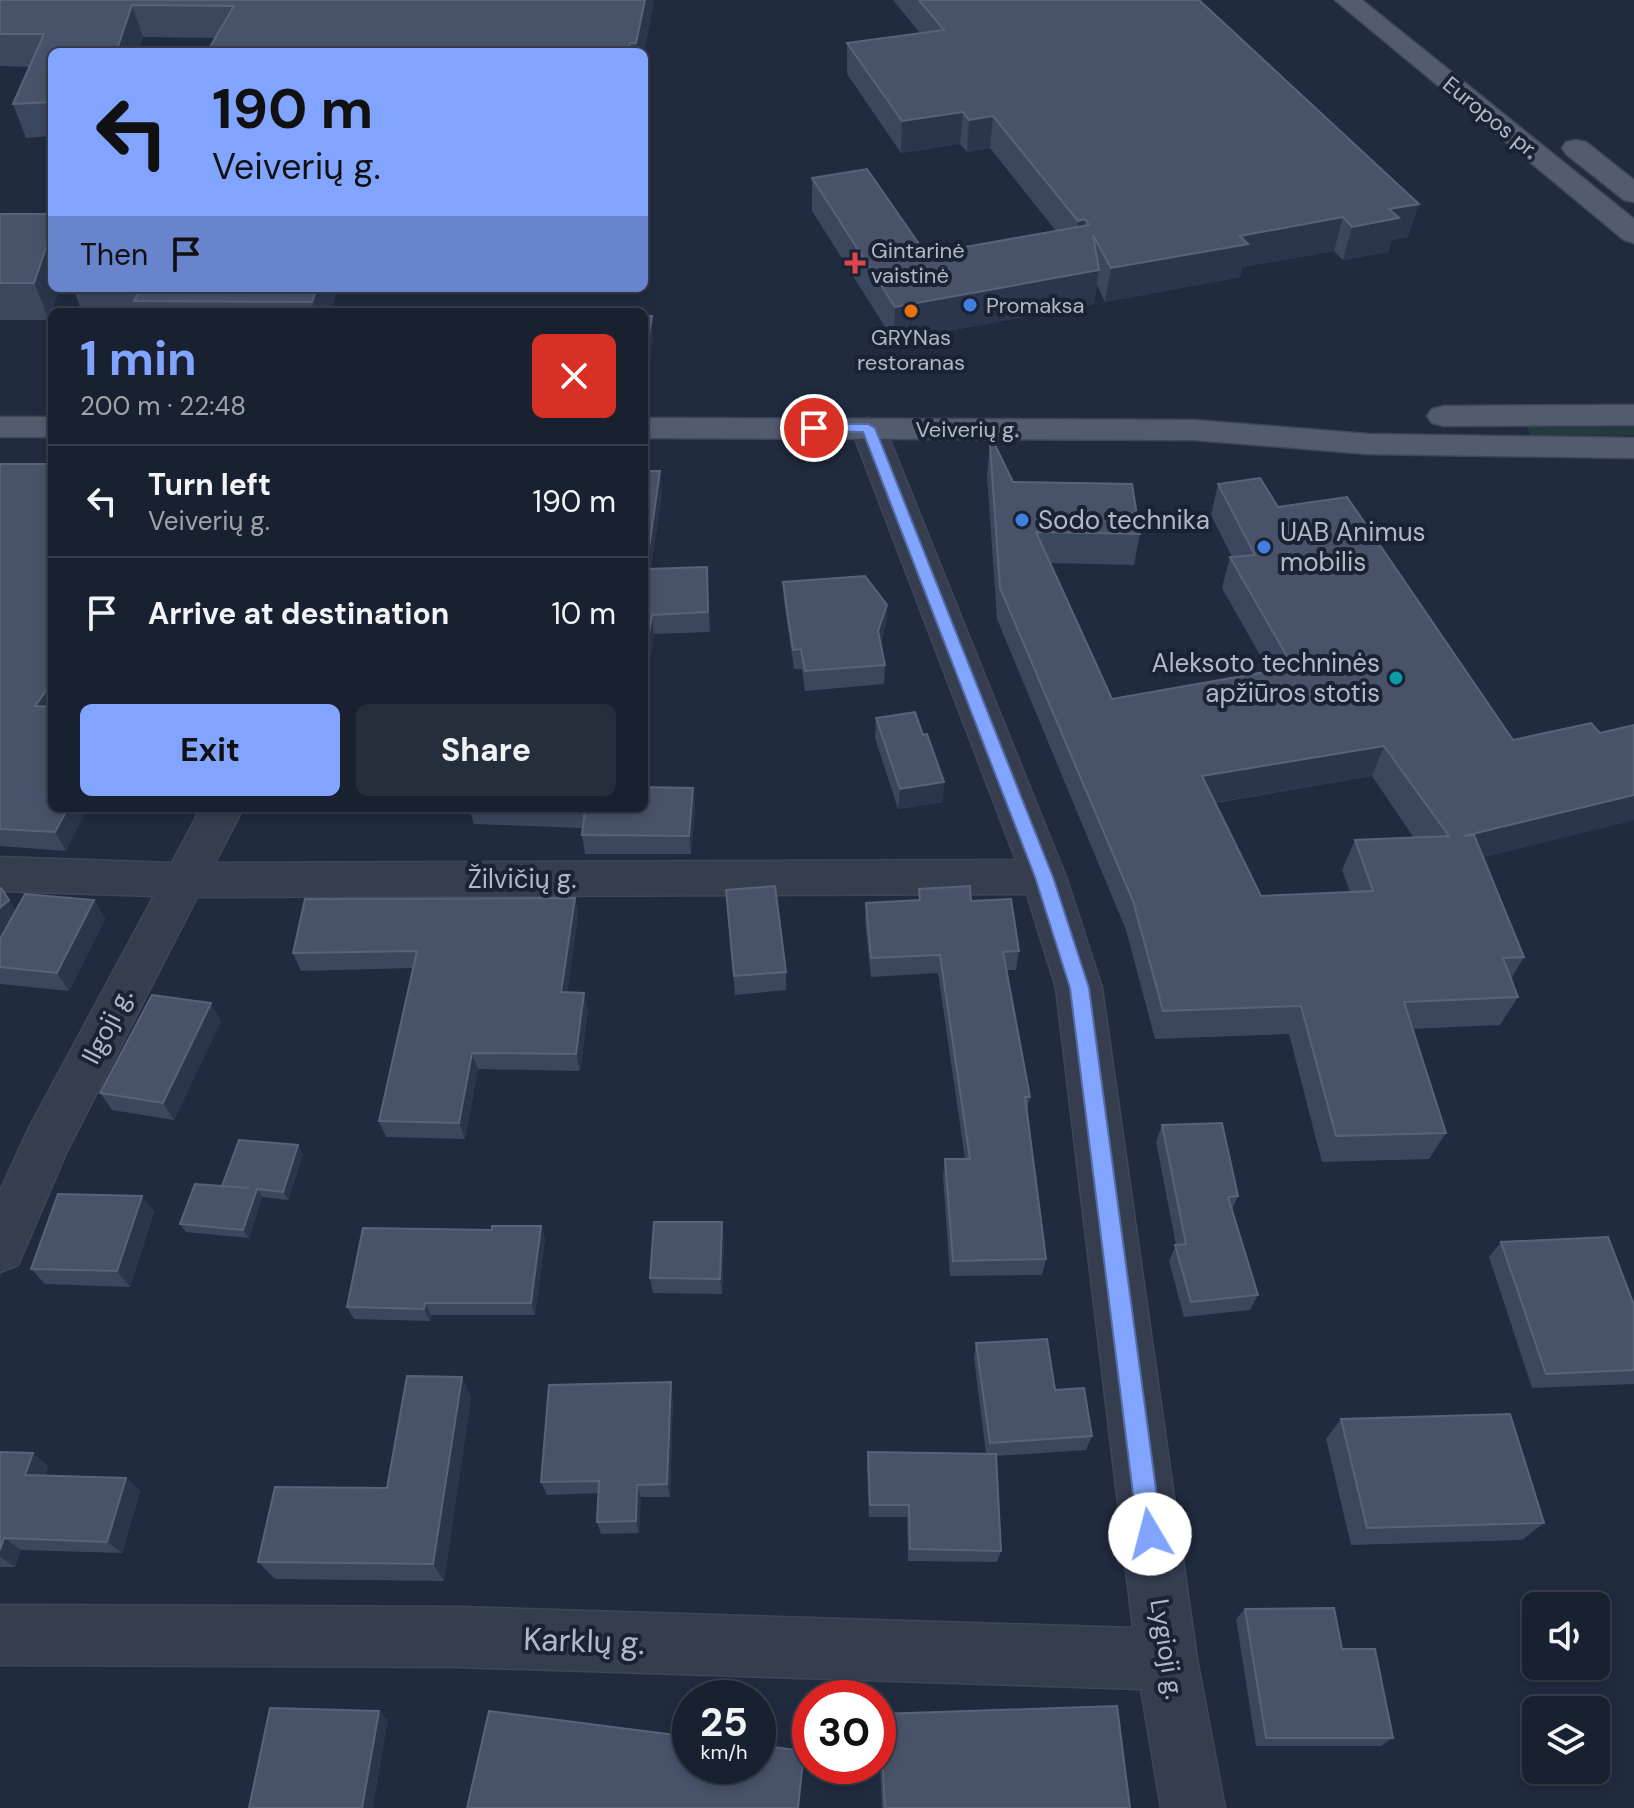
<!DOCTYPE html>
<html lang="en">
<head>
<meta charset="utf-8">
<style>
  :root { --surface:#19202f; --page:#262d3b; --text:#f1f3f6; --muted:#9fa3aa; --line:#373e4b; --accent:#81a5ff }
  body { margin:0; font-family:"DM Sans",sans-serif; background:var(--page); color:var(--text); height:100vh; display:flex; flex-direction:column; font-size:30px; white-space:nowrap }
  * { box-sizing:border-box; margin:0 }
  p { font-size:26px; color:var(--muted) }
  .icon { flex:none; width:44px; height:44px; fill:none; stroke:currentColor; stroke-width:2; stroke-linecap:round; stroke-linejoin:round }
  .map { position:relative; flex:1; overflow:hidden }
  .drawer { position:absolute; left:48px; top:308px; width:600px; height:504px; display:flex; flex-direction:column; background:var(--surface); border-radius:12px; box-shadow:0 4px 12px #0003,0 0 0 2px var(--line) }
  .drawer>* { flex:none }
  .guide { position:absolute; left:48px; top:48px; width:600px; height:244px; border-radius:12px; box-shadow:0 4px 12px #0003,0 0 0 2px var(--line); background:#81a5ff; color:#111; overflow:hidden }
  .tools { position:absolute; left:1522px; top:1592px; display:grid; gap:16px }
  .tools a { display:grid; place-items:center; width:88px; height:88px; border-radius:12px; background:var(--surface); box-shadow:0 4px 12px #0003,0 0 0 2px var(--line); font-size:40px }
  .speed { position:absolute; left:672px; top:1680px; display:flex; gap:16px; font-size:40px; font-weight:700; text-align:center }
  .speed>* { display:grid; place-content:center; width:104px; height:104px; border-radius:50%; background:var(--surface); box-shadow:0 4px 12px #0003,0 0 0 2px var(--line); line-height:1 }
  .speed small { font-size:20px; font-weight:400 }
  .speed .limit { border:12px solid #d22; background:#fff; color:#111 }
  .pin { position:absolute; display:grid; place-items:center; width:68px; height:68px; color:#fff; margin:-34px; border:4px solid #fff; border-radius:50%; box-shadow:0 2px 8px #0007 }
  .me { position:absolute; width:88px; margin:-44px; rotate:352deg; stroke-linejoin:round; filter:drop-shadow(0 0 6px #0008) }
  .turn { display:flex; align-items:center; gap:28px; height:168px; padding:0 32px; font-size:36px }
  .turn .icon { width:104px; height:104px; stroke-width:2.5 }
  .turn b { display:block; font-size:56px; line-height:68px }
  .then { display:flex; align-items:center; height:76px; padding:0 32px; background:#0003; gap:16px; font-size:30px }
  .round { display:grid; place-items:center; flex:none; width:84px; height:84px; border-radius:12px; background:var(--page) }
  .summary { display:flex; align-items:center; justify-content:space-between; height:136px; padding:0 32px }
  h1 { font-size:48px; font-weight:700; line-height:60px; color:var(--accent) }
  .button { display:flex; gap:16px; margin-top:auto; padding:16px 32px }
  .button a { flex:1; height:92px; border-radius:12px; background:var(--accent); color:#111; font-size:32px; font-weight:700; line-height:92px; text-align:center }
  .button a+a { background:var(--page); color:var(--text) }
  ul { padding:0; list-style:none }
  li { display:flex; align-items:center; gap:24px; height:112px; padding:0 32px; border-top:2px solid var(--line) }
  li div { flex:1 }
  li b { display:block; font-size:30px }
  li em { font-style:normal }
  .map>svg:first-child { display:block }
</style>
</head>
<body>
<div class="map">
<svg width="1634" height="1808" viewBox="0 0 1634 1808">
  <rect width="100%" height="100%" fill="#212b3f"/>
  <path fill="#233a40" d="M1526 426H1634V435L1532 436Z"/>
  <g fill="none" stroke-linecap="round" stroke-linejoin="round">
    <defs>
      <path id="minor" d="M868 418 880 421 885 428 1066 877 1102 988 1197 1659 1225 1808H1161L1141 1689 458 1667 0 1665V1605L458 1607 1133 1628 1056 988 1027 894 197 897 67 1151 18 1265 0 1272V1191L29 1128 154 896 0 891V857L172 863 201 808H243L215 863 1016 860 851 428 856 421Z"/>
      <path id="primary" d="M1335 0H1362L1634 219V243L1624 240Z
        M1576 140 1586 142 1634 180V202L1624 200 1566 154 1562 148 1566 142Z
        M1634 405V425L1444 426 1432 423 1427 416 1432 409 1444 406Z
        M0 417H52V437H0Z
        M644 418 1194 420 1368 434 1634 438V458L1368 454 1194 440 644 438Z"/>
    </defs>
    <use href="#minor" stroke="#3e4658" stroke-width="3"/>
    <use href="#primary" stroke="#3e4658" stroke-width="3"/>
    <use href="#minor" fill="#353d4f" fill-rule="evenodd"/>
    <use href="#primary" fill="#535c6f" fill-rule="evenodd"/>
  </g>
  <path fill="#3b475e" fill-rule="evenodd" d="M0 0H654L644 52H207L215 38 143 37 138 52H52V136L26 138 13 104 29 67 0 66Z
    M893 0H1200L1408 237 1392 240 1388 252 1343 260 1334 251 1242 267 1240 277 1105 302 1097 285 1094 304 894 341 812 211V178L926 254 1056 231 990 148 967 152 960 144 901 153 847 74V43L920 33Z
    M0 214H52L49 320H0Z
    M73 288H338L330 312H82Z
    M644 316 653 336 648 374H644Z
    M990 444 1013 482 1140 534 1134 565 1050 563 1112 699 1269 671 1222 588 1230 557H1232L1211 515 1218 484 1278 507 1513 740 1600 733 1634 725V820L1483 857 1524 957 1511 979 1518 997 1500 1025 1412 1029 1446 1133 1429 1159 1322 1162 1289 1034 1155 1039 1126 930 997 619 987 475ZM1372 776 1414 838 1355 840 1342 870 1350 892 1261 896 1215 803Z
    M0 464 52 808 66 851 0 846Z
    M644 471 662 491 651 569 707 567 710 632 654 634 644 697Z
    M783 582 887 605 886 625 881 642 885 665 884 684 805 691 802 669H794L784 602Z
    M876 718 943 802 898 809 875 738Z
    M693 788 695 807 691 854H585L582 835 583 828 474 824 469 808H644Z
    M919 889 971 901 1019 951 1016 970H1007L1030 1097 1027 1111 1046 1259 1042 1275 950 1276 943 1176 945 1159H965L938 973 871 977 865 921 866 903 918 900Z
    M726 890 786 972V990L735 995Z
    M575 898 578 915 567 993 588 1010 580 1071 478 1069 465 1139 386 1137 379 1121 413 968 301 971 293 953Z
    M94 900 105 919 69 991 0 984V939L3 934 0 936 16 910Z
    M221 1021 174 1120 112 1110 100 1093Z
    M1162 1125 1238 1196 1232 1210 1258 1295 1250 1310 1184 1317 1169 1261 1176 1245 1156 1142Z
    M303 1154 288 1200 262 1197 249 1238 186 1232 180 1224 222 1186Z
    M142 1196 154 1212 130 1287 45 1284 31 1269Z
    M541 1226 545 1239 535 1315H431L430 1321 354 1319 347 1307 492 1230Z
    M724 1238 722 1294 653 1293 650 1278Z
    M1501 1242 1634 1305V1384L1532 1388 1489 1257Z
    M976 1343 1055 1390 1092 1436 1086 1450 996 1456 1001 1551 997 1562 908 1561 907 1517H869L867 1465 868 1452 986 1454 974 1358Z
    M462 1377 471 1397 444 1581 275 1579 258 1562 387 1488Z
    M673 1396 670 1497H641L639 1533 601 1534 597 1522 599 1493 547 1495 541 1482Z
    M1341 1419 1544 1523 1522 1540 1351 1545 1326 1439Z
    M0 1452 48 1466 45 1476 126 1478 140 1491 122 1553 21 1550 15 1567H0Z
    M1245 1609 1342 1649 1393 1738 1381 1746H1256L1236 1619Z
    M880 1714 1130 1808H882L878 1726Z"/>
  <path fill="#2b364d" d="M645 0H654L644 52H637L636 43Z
    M132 5 143 37 138 52H116Z
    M963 112 960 144 901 153 902 121Z
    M993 116 990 148 967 152 969 120Z
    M1419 204 1408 237 1392 240 1388 252 1343 260 1352 227 1389 209Z
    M1343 217 1334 251 1242 267 1240 277 1105 302 1111 268 1240 236Z
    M1085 219 1081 252 1074 254 1078 221Z
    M52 230V288H60L49 320 34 283Z
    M1099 270 1094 304 894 341 895 307Z
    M317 288H338L330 312H315L312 302Z
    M652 316 653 336 648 374 646 354Z
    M660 471 662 491 648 589 646 569Z
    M887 605 886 625 878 651V631Z
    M652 615 654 634 644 697V663Z
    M52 683V716L35 706Z
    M1384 746 1372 776 1193 806 1202 776Z
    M944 782 943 802 898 809 900 789Z
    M693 788 695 807 691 854 689 836Z
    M1634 795V820L1449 866 1464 836Z
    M68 808H88L66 851 55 832Z
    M575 898 578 915 565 1010 561 992Z
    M9 900 21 918 0 936V908Z
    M94 900 105 919 69 991 57 973Z
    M584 993 588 1010 580 1071 576 1054Z
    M211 1003 221 1021 174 1120 163 1103Z
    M472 1053 478 1069 465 1139 459 1123Z
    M298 1145 303 1154 288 1200 283 1192Z
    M257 1189 262 1197 249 1238 243 1230Z
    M142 1196 154 1212 130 1287 117 1271Z
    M722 1222 724 1238 722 1294 720 1279Z
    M541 1226 545 1239 535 1315 531 1303Z
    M425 1303 431 1315 430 1321 424 1309Z
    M462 1377 471 1397 444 1581 433 1564Z
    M671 1382 673 1396 670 1497 667 1484Z
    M33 1453 48 1466 41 1488 25 1475Z
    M126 1478 140 1491 122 1553 107 1542Z
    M637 1485 641 1497 639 1533 636 1521Z
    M4 1538 21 1550 15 1567 0 1557V1550Z
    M379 1711 388 1720 373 1808H362Z"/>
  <path fill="#48536a" stroke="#586379" stroke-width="2" fill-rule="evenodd" d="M0 0H645L636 43H630L628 52H207L234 6 132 5 116 52H52V102L13 104 44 34H0Z
    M919 0H1199L1419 204 1389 209 1399 218 1352 227 1343 217 1240 236 1248 244 1111 268 1093 235 1099 270 895 307 812 178 867 169 926 254 1089 225 1085 219 1078 221 993 116 969 120 963 112 902 121 847 43 944 30Z
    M0 214H52V230L34 283H0Z
    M141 288H317L312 302 134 301Z
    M367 311H438V312H367Z
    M644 316H652L646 354H644Z
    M994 443 1013 482 1132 484 1140 534 1036 532 1112 699 1293 667 1230 557 1255 555 1218 484 1260 478 1278 507 1347 497 1513 740 1591 723 1600 733 1634 725V795L1464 836 1474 835 1524 957 1503 958 1518 997 1404 1002 1446 1133 1336 1136 1301 1006 1163 1011 1133 901 1000 588 990 444ZM1384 746 1449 836 1355 840 1373 891 1261 896 1202 776Z
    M0 464H52V683L35 706 52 707V808H68L55 832 0 829Z
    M644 471H660L646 569 707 567 708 612 652 615 644 663Z
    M865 576 887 605 878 631 885 665 805 671 801 649 793 650 783 582Z
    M915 712 923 735 927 734 944 782 900 789 876 718Z
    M644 787 693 788 689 836 582 835 585 809 550 808H644Z
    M775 886 786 972 734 976 726 890Z
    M970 886 971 901 1011 899 1019 951 1003 952 1030 1097H1025L1046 1259 953 1261 945 1159H970L940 955 871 958 866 903 920 900 919 889Z
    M1 888 9 900 0 908V889Z
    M25 894 94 900 57 973 0 967V939Z
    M575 898 561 992 584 993 576 1054 472 1053 459 1123 379 1121 417 951 293 953 305 899Z
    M152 995 211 1003 163 1103 100 1093Z
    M1222 1123 1238 1196 1228 1197 1258 1295 1191 1302 1175 1245 1186 1244 1162 1125Z
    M239 1140 298 1145 283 1192 257 1189 243 1230 180 1224 195 1184 249 1188 222 1186Z
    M58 1194 142 1196 117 1271 31 1269Z
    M654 1222H722L720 1279 650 1278Z
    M492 1226H541L531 1303H425L424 1309 347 1307 363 1228 492 1230Z
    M1608 1237 1634 1305V1370L1546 1374 1501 1242Z
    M1047 1339 1055 1390 1084 1388 1092 1436 990 1443 976 1343Z
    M407 1376 462 1377 433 1564 258 1562 275 1487 387 1488Z
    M671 1382 667 1484 637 1485 636 1521 597 1522 599 1481 541 1482 549 1385Z
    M1510 1414 1544 1523 1367 1528 1341 1419Z
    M0 1452 33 1453 25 1475 126 1478 107 1542 4 1538 0 1550Z
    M868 1452 996 1454 1001 1551 910 1549 909 1505H870Z
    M1334 1608 1342 1649H1375L1393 1738H1266L1245 1609Z
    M1117 1706 1130 1808H885L880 1714Z
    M270 1708 379 1711 362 1808H249Z
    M489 1711 690 1737V1766H758V1745L804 1751 798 1808H467Z"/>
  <path fill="#81a5ff" stroke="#546ba6" stroke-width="2" d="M814 424H868L875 428 1053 877 1089 988 1162 1534 1159 1542 1150 1546 1142 1542 1138 1534 1070 988 1035 877 863 432 809 431 807 428Z"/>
  <path fill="#e0444e" stroke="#1a2234" stroke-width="3" d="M851 251h8v8h8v8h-8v8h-8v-8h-8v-8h8z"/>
  <g fill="#3f7fe0" stroke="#1a2234" stroke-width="3">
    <circle cx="970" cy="305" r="8"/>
    <circle cx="1022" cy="520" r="8"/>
    <circle cx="1264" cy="547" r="8"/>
  </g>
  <circle fill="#e8710a" stroke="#1a2234" stroke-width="3" cx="911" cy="311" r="8"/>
  <circle fill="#0f9aa8" stroke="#1a2234" stroke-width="3" cx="1396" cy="678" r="8"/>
  <g text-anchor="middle" stroke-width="8" stroke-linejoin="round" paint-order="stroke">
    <g font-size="22" fill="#b1b8ca" stroke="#1a2234">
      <text transform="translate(1491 117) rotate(39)" y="8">Europos pr.</text>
      <text x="967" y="437">Veiverių g.</text>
    </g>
    <g font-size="22" fill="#b1b8ca" stroke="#1a2234" text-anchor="start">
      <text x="871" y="258">Gintarinė<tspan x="871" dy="25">vaistinė</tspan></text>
      <text x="986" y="313">Promaksa</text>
      <text x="911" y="345" text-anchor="middle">GRYNas<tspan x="911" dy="25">restoranas</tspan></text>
    </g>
    <g font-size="26" fill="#b1b8ca" stroke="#1a2234" text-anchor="start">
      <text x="1038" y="529">Sodo technika</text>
      <text x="1280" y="541">UAB Animus<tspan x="1280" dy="30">mobilis</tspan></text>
      <text x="1380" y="672" text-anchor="end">Aleksoto techninės<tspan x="1380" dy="30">apžiūros stotis</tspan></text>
    </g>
    <g font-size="26" fill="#b1b8ca" stroke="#1a2234">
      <text x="522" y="888">Žilvičių g.</text>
      <text transform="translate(107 1026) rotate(-63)" y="9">Ilgoji g.</text>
      <text transform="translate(1167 1649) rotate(81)" y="9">Lygioji g.</text>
    </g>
    <g font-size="32" fill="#b1b8ca" stroke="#1a2234">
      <text transform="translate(584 1641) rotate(2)" y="11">Karklų g.</text>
    </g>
  </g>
</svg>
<div class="tools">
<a><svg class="icon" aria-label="sound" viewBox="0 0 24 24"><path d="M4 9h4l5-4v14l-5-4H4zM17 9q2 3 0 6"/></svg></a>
<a><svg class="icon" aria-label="layers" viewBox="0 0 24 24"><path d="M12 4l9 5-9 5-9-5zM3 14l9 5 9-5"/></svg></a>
</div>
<div class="speed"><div>25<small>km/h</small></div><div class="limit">30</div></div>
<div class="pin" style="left:814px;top:428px;background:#d93025"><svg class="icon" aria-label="arrive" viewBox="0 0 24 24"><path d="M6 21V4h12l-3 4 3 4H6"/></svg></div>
<svg class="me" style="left:1150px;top:1534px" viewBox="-20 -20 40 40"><circle r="19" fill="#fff"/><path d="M0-13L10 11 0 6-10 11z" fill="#81a5ff"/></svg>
<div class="guide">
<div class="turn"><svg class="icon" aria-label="left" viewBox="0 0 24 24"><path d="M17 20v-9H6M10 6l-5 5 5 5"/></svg><div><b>190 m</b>Veiverių g.</div></div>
<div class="then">Then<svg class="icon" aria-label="arrive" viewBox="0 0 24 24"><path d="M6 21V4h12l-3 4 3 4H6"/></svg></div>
</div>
<section class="drawer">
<div class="summary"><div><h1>1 min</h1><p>200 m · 22:48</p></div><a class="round" style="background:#d93025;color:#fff"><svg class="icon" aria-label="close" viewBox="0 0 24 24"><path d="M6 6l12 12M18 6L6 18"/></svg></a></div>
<ul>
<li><svg class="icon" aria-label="left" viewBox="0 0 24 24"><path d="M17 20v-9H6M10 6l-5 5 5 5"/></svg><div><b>Turn left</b><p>Veiverių g.</p></div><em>190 m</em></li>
<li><svg class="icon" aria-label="arrive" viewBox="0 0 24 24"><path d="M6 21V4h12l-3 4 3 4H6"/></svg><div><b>Arrive at destination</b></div><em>10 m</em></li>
</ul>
<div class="button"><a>Exit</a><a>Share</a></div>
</section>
</div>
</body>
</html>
